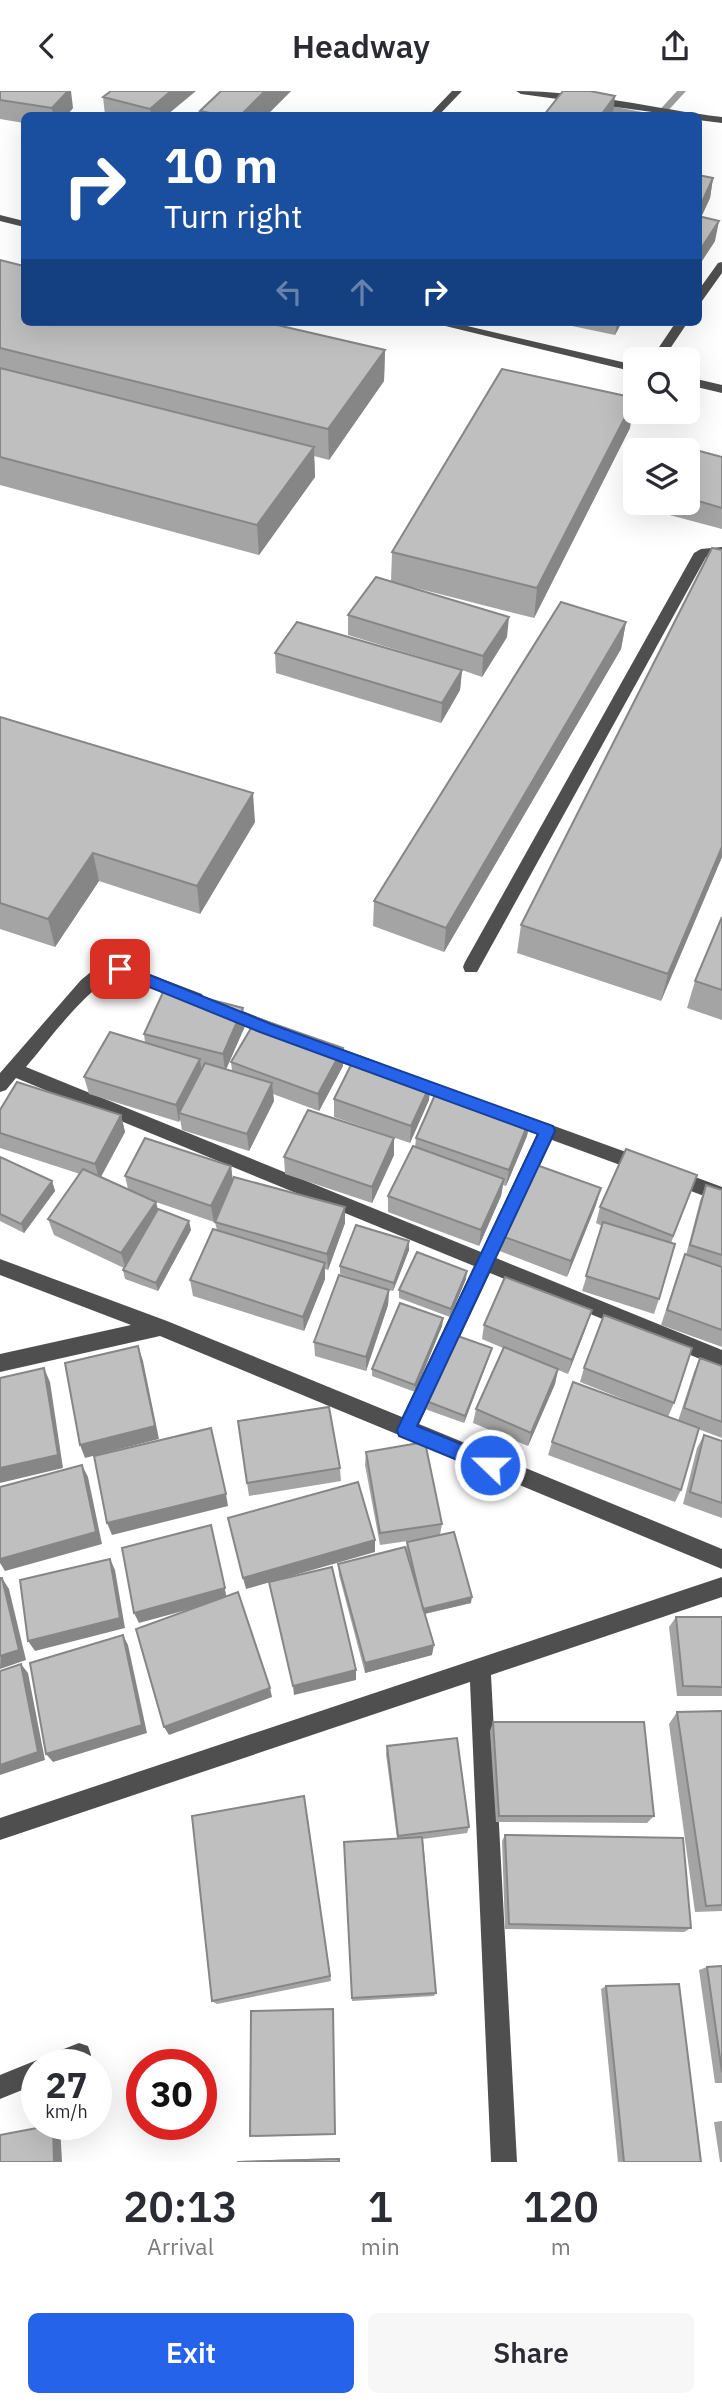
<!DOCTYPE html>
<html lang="en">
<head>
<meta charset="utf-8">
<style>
  :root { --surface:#fff; --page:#f7f7f7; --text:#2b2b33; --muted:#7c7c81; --accent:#2563eb }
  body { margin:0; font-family:"IBM Plex Sans",sans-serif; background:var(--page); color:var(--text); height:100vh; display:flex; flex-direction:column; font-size:26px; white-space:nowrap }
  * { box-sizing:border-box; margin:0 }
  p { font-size:23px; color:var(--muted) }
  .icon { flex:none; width:38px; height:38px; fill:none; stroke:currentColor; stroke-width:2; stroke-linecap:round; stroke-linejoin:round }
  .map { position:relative; height:2071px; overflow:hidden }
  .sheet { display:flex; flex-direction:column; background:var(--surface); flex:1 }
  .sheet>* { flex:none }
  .hud { position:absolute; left:21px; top:21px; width:681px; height:214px; border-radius:10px; box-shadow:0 7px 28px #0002; background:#1a4fa0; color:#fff; overflow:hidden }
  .controls { position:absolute; left:623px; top:256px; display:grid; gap:14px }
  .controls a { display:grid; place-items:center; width:77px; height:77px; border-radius:10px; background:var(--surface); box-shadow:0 7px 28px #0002; font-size:35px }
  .speed { position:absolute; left:21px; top:1958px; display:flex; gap:14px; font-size:35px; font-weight:700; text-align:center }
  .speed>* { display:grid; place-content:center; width:91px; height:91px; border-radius:50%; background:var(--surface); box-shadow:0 7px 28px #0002; line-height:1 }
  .speed small { font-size:18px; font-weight:400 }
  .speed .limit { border:10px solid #d22; background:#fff; color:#111 }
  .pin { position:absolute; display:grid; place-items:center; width:60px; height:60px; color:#fff; margin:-30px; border-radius:14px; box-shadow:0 4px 10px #0006 }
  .me { position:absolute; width:77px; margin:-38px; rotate:292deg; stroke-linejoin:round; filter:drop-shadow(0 0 5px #0008) }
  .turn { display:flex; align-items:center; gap:24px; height:147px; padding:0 28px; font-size:32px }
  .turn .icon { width:91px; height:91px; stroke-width:2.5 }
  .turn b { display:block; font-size:49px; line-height:60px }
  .lanes { display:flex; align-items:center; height:66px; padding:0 28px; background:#0003; justify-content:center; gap:35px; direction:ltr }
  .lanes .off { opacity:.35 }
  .eta { display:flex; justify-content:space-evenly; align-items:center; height:119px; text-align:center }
  .eta b { font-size:42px; font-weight:600; line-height:49px }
  .action { display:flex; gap:14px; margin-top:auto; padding:14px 28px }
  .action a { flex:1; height:80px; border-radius:10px; background:var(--accent); color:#fff; font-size:28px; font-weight:600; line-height:80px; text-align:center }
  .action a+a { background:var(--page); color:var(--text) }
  header { display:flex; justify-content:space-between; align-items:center; height:91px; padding:0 28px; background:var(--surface); font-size:32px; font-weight:600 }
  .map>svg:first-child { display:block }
</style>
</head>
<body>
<header><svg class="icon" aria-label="back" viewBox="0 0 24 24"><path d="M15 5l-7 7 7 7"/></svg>Headway<svg class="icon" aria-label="share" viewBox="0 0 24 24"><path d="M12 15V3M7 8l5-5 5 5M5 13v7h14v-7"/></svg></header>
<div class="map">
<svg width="722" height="2071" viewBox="0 0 722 2071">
  <rect width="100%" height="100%" fill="#fff"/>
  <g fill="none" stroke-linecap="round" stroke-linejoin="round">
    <path fill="#9d9d9d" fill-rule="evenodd" d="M677 0H686L664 24H655Z
      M595 12 642 21 646 24H631L592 17V13Z"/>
    <path fill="#4f4f4f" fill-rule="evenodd" d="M452 0H462L439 24H429Z
      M516 0C586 0 655 18 722 26V32L698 29V24H674L521 3Z
      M0 124 24 130V136L0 130Z
      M722 171V182L702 210 698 211V200L718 172Z
      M429 231H450L635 274V281Z
      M676 231H688L663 268H651Z
      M688 286 722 294V302L688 294Z
      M722 456V464L706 466 477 881H465L463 876 465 871 694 462 701 458Z
      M120 872 202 903 204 908 202 913 196 915 119 885C91 890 46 953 26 976L481 1161 537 1043 501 1030 498 1025 501 1020 507 1018 648 1069 651 1074 648 1079 642 1082 552 1049 496 1167 722 1259V1277L490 1182 419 1333 722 1458V1478L160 1245 0 1281V1263L131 1234 0 1184V1168L167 1230 402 1326 474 1175 16 987 6 999 0 1001V982L81 889 97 876Z
      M225 913 283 936 285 941 283 946 277 948 219 925 217 920 219 915Z
      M323 951 381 972 384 977 381 982 375 984 317 963 315 958 317 953Z
      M671 1077 722 1096V1112L665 1090 662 1085 665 1080Z
      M722 1486V1506L491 1584 517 2071H491L470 1591 0 1749V1727Z
      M79 1952 88 1955 91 1964 88 1973 37 1974V1993L0 2008V1984L37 1969 44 1972 46 1965Z"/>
  </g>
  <path fill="#a4a4a4" d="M0 0 73 17 67 24H24V32L0 28Z
    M111 0 167 24H105L103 6Z
    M221 0H291L267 24H201L200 20Z
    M698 84 713 87 710 107 701 126 715 150 698 176Z
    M0 169 385 259 384 290 329 369 314 365 315 386 259 464 0 394Z
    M553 231H622L615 244Z
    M630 337 534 527 412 496 507 546 482 586 462 579 460 599 441 632 276 582 275 562 449 575 348 544V524L391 490 392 461Z
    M688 366H722V438L662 422 664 411H688Z
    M626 531 621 558 444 861 373 835 374 810Z
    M0 626 255 731 200 823 99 790 55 856 0 838Z
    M722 766 661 910 517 862 521 834Z
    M722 826V929L687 917 695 890Z
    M243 917 245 935 226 978 232 980 231 971 343 957V975L319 1020 273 1003 274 1010 249 1060 182 1039 180 1028 179 1031 89 1003 84 986 145 952 144 943Z
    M334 1008 429 1009 410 1052 334 1026Z
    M0 1019 121 1024 125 1041 101 1086 128 1098 125 1085 231 1075 233 1090 345 1132 328 1179 325 1178V1188L304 1240 193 1205 190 1189 217 1139 215 1131 225 1107 214 1131 156 1111 158 1118 191 1139 158 1200 125 1188 123 1179 124 1177 54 1144 48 1128 80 1083 0 1057Z
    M530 1028 527 1045 506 1095 503 1094 501 1105 479 1155 388 1121V1105L415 1056 416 1047Z
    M394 1064 372 1112 285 1083 284 1066Z
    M0 1066 52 1090 55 1100 24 1142 0 1130Z
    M706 1094 722 1099V1256L661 1234 679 1179 686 1164 700 1110Z
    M691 1101 671 1152 659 1208 654 1223 582 1200 602 1135 596 1132 600 1116Z
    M596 1114 567 1186 497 1159 499 1144Z
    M409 1150V1159L393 1200 389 1199 388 1214 366 1280 315 1265 314 1251 382 1197 340 1183V1175Z
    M466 1188 450 1226 399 1207V1199Z
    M443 1227 442 1235 415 1301 372 1285V1278Z
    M484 1234H587L568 1283 558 1279 555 1293 528 1355 473 1332 476 1318 503 1257 482 1248Z
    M490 1264 464 1332 425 1318 426 1310Z
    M700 1267 722 1275V1347L698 1338 681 1399 675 1411 548 1364 552 1351 678 1330 694 1281Z
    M584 1277 674 1312 668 1326 580 1291Z
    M704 1344 722 1350V1427L683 1413 697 1357Z
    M366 1361 442 1433 440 1444 471 1512 425 1523 432 1564 365 1582 339 1484 338 1473 406 1458 407 1451 429 1447 380 1454 365 1374Z
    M340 1377 341 1390 249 1405 247 1392Z
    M676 1526H722V1605H677L669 1536Z
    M722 1620V1820L695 1821 669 1633 677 1621Z
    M493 1631 654 1725 647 1732 496 1731 490 1640Z
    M387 1655 469 1736 467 1742 423 1748 436 1902 434 1905 352 1910 344 1751 397 1747 386 1663Z
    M304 1705 331 1890 217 1913 212 1910Z
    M505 1744 691 1837 684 1841 505 1838 502 1750Z
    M722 1875V1992H715L699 1879 707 1876Z
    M606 1895 701 2071H618L601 1898Z
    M722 2030V2071H720L714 2031Z
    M339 2067V2071H237L240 2070Z"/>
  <path fill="#868686" d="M68 0H71L73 17 67 24H53L52 17Z
    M171 0H196L167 24H151L150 18Z
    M265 0H291L267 24H241Z
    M615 5 613 24H601Z
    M713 87 710 107 699 131 702 111Z
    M719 130 715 150 698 176 700 159Z
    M617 231H622L615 244Z
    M385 259 384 290 329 369 328 338Z
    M635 307 630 337 534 527 537 497Z
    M314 356 315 386 259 464 257 434Z
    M509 526 507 546 482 586 483 565Z
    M626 531 621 558 444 861 446 837Z
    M462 579 460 599 441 632 442 612Z
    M253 702 255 731 200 823 197 795Z
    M722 756V766L661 910 668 883Z
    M93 762 99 790 55 856 48 828Z
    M243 917 245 935 225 981 223 963Z
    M343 957V975L319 1020 318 1003Z
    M200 968 202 986 179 1022 180 1028 179 1031 176 1014Z
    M272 992 274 1010 249 1060 247 1043Z
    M431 992 429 1009 410 1052 411 1035Z
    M121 1024 125 1041 99 1089 95 1073Z
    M530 1028 527 1045 506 1095 509 1079Z
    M394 1047V1064L372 1112V1096Z
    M231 1075 233 1092 214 1131 211 1115Z
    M504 1088 501 1105 479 1155 481 1139Z
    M52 1090 55 1100 24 1142 21 1133Z
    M601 1097 596 1114 567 1186 571 1170Z
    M156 1111 159 1127 126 1178 121 1162Z
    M345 1116V1132L328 1179 327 1163Z
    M189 1130 191 1139 158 1200 156 1192Z
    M409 1150V1159L393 1200 394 1192Z
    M325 1172V1188L304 1240 303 1226Z
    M467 1180 466 1188 450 1226 451 1218Z
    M389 1199 388 1214 366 1280V1266Z
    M592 1219 587 1234 568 1283 572 1269Z
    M443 1227 442 1235 415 1301V1294Z
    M138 1255 143 1270 159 1348 85 1367 80 1354Z
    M492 1257 490 1264 464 1332 465 1325Z
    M44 1277 50 1291 63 1377 0 1392V1377Z
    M558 1278 555 1293 528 1355 531 1342Z
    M82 1374 88 1386 102 1453 5 1480 0 1472V1468Z
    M226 1403 228 1415 112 1444 107 1432Z
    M211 1434 227 1508 139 1532 134 1522Z
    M375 1449V1461L246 1498 243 1487Z
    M110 1468 115 1479 125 1537 35 1560 28 1550Z
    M2 1487 9 1498 26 1569 0 1578Z
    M472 1506 471 1512 423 1523V1518Z
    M123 1544 128 1554 147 1642 53 1671 46 1663Z
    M434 1554 432 1564 365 1582V1572Z
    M21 1573 28 1582 45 1669 0 1684V1674Z
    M356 1579V1589L294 1604 293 1595Z
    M270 1597 272 1606 169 1644 164 1636Z
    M53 2034H60L62 2071H54Z"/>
  <path fill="#bfbfbf" stroke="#868686" stroke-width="2" d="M0 0H68L52 17 0 9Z
    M111 0H171L150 18 103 6Z
    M221 0H265L241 24H220L200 20Z
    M563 0H590L615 5 601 24H544Z
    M698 84 713 87 702 111H698Z
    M698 125 719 130 700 159 698 158Z
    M0 169 24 175V231H264L385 259 328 338 0 257Z
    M0 277 314 356 257 434 0 366Z
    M502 278 635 307 537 497 392 461Z
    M692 358 722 366V417L688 407V366Z
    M712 457 722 459V756L668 883 521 834Z
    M376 486 509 526 483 565 348 524Z
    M561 511 626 531 446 837 374 810Z
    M297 531 462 579 442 612 275 562Z
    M0 626 253 702 197 795 93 762 48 828 0 812Z
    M722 826V899L695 890Z
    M165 897 243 917 223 963 144 943Z
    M257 927 343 957 318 1003 231 971Z
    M110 941 200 968 176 1014 84 986Z
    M355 966 431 992 411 1035 334 1008Z
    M205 972 272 992 247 1043 179 1022Z
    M17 991 121 1024 95 1073 0 1042V1019Z
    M438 997 530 1028 509 1079 416 1047Z
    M308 1019 394 1047 372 1096 284 1066Z
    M145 1047 231 1075 211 1115 125 1085Z
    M413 1055 504 1088 481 1139 388 1105Z
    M626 1058 697 1084 673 1145 600 1116Z
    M0 1066 52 1090 21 1133 0 1123Z
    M531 1072 601 1097 571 1170 499 1144Z
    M83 1078 156 1111 121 1162 48 1128Z
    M234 1086 345 1116 327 1163 215 1131Z
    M706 1094 722 1099V1164L690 1154Z
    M158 1118 189 1130 156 1192 123 1179Z
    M603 1131 675 1153 659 1208 586 1185Z
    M356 1134 409 1150 394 1192 340 1175Z
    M213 1138 325 1172 303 1226 190 1189Z
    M417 1161 467 1180 451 1218 399 1199Z
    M685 1163 722 1176V1239L667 1219Z
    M339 1184 389 1199 366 1266 314 1251Z
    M505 1186 592 1219 572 1269 484 1234Z
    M400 1212 443 1227 415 1294 372 1278Z
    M604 1224 692 1257 674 1312 584 1277Z
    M452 1243 492 1257 465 1325 426 1310Z
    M138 1255 155 1335 80 1354 65 1272Z
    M504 1256 558 1278 531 1342 476 1318Z
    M700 1267 722 1275V1331L684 1317Z
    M44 1277 58 1364 0 1377V1287Z
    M573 1291 699 1337 681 1399 552 1351Z
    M329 1316 340 1377 247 1392 238 1330Z
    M211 1337 226 1403 107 1432 94 1365Z
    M704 1344 722 1350V1412L690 1401Z
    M425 1351 442 1433 380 1442 366 1361Z
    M82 1374 96 1441 0 1468V1396Z
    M358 1391 375 1449 243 1487 228 1427Z
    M211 1434 225 1497 134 1522 122 1457Z
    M454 1441 472 1506 423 1518 407 1451Z
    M405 1456 434 1554 365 1572 338 1473Z
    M110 1468 120 1527 28 1550 20 1489Z
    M332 1476 356 1579 293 1595 269 1491Z
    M0 1487H2L19 1559 0 1565Z
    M238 1501 270 1597 164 1636 136 1538Z
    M676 1526H722V1596L683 1595Z
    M123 1544 142 1634 46 1663 30 1572Z
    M21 1573 38 1661 0 1674V1580Z
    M722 1620V1814L706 1815 677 1621Z
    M493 1631H644L654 1725H499Z
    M457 1647 469 1736 398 1745 387 1655Z
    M304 1705 330 1885 212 1910 192 1725Z
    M505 1744 683 1747 691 1837 509 1833Z
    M422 1746 436 1902 352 1907 344 1751Z
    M722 1875V1981L707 1876Z
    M679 1893 701 2071H624L606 1895Z
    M333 1918 335 2043 250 2045 251 1920Z
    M53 2034 54 2071H0V2044Z
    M339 2068V2071H237Z"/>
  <path fill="#2563eb" stroke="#184099" stroke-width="2" d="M120 872 271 933 553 1035 555 1040 417 1335 497 1368 499 1374 497 1380 490 1383 484 1380 399 1345 397 1339 538 1043 260 941 115 882 112 878 115 874Z"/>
</svg>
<div class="controls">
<a><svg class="icon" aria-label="search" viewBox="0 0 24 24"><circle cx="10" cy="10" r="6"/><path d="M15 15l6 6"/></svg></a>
<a><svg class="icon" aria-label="layers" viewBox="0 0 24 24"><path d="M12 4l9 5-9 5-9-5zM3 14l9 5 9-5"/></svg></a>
</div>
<div class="speed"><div>27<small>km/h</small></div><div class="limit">30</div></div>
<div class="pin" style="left:120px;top:878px;background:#d93025"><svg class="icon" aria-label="arrive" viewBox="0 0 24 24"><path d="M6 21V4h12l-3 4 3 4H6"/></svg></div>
<svg class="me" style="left:490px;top:1374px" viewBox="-20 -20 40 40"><circle r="17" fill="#2563eb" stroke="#fff" stroke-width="3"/><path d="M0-11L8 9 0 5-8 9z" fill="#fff"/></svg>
<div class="hud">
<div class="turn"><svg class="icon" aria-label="right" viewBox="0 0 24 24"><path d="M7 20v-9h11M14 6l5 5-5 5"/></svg><div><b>10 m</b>Turn right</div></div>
<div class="lanes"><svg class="icon off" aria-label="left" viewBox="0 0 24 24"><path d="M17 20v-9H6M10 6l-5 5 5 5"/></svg><svg class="icon off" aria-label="ahead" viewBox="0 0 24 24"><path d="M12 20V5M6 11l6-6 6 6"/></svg><svg class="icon" aria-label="right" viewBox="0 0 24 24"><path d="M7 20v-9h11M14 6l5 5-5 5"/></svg></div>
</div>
</div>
<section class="sheet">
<div class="eta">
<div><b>20:13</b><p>Arrival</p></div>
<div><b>1</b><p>min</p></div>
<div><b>120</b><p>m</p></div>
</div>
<div class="action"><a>Exit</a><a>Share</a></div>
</section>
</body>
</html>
